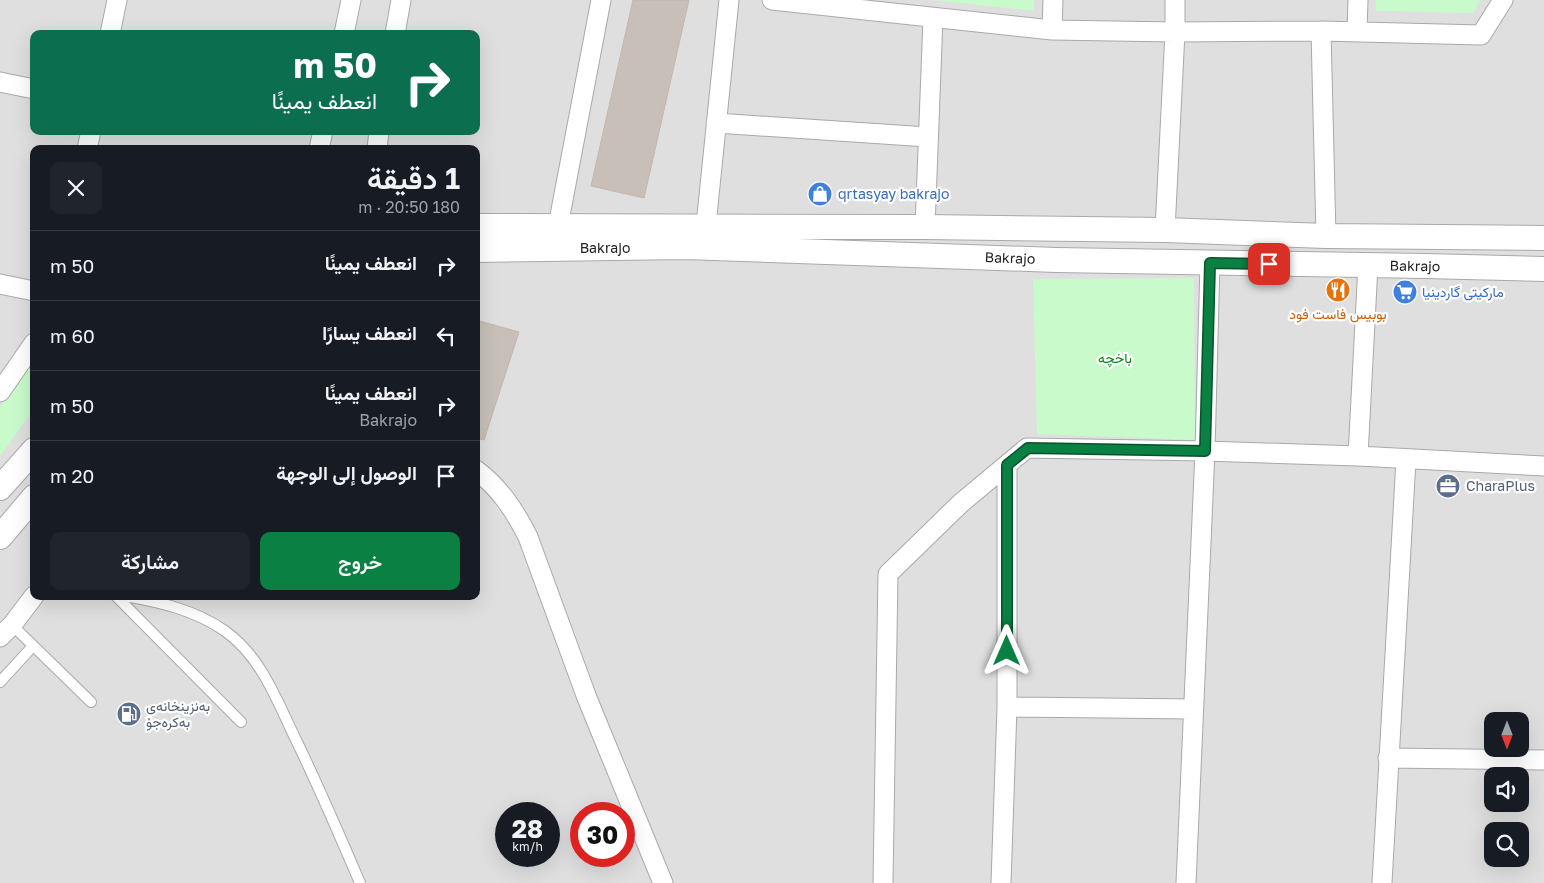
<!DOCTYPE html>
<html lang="ar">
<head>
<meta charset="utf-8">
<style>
  :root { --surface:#171b24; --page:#20242c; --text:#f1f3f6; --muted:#9ea1a6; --line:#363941; --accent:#0b8043 }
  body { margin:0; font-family:"Golos Text",Vazirmatn,sans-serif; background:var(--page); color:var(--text); direction:rtl; height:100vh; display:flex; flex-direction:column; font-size:19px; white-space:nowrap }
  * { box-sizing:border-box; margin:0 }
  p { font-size:16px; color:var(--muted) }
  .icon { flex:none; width:28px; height:28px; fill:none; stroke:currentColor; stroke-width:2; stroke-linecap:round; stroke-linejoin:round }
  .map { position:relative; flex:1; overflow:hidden; direction:ltr }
  .sheet { position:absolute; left:30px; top:145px; width:450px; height:455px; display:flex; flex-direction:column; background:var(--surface); border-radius:10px; box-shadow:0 5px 20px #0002; direction:rtl }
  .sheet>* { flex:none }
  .banner { position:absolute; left:30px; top:30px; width:450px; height:105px; border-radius:10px; box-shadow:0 5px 20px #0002; direction:rtl; background:#0b6e4f; color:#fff; overflow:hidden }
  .needle { width:32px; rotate:180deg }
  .fabs { position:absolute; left:1484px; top:712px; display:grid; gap:10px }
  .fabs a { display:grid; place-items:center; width:45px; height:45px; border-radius:10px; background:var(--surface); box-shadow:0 5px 20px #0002; font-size:25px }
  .speed { position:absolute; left:495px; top:802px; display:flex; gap:10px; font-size:25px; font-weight:700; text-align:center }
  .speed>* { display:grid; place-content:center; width:65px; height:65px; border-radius:50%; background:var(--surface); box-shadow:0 5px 20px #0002; line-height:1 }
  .speed small { font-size:12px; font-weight:400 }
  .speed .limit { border:8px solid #d22; background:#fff; color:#111 }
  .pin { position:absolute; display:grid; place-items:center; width:42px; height:42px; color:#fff; margin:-21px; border-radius:10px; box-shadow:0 2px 8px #0006 }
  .me { position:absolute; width:55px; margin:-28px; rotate:0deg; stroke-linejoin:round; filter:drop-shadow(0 0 4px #0008) }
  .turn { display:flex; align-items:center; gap:18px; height:105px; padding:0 20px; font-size:22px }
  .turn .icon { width:65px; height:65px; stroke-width:2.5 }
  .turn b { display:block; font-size:35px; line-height:42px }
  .round { display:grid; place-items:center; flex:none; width:52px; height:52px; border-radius:10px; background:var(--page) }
  .headline { display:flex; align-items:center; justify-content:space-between; height:85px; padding:0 20px }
  h1 { font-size:30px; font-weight:600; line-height:38px }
  .cta { display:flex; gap:10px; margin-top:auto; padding:10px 20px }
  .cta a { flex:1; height:58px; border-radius:10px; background:var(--accent); color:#fff; font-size:20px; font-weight:600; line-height:58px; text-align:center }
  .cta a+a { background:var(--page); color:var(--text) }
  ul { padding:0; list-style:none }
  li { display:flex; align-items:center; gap:15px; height:70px; padding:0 20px; border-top:1px solid var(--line) }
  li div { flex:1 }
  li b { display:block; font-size:19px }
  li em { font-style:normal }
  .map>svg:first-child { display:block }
</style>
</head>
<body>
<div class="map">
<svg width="1544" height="883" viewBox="0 0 1544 883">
  <rect width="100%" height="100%" fill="#f2efe9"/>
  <path fill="#e0dfdf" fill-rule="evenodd" d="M0 0H1544V883H0ZM34 34H476V131H34ZM34 149H476V596H34ZM1492 721H1520V749H1492ZM1492 776H1520V804H1492ZM506 814H549V856H506ZM581 814H624V856H581ZM1492 831H1520V859H1492Z"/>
  <path fill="#c8facc" d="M933 0H1034V11Z
    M1376 0H1481L1473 13 1376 11Z
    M1194 278 1195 440 1037 434 1033 279Z
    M34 358V409L0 456V407L12 388Z"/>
  <path fill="#c7bfb8" stroke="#c4b6ab" d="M633 0H689L644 198 591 186Z
    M476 320 519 332 484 440 476 438Z"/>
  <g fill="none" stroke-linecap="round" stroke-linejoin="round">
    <defs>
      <path id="service" d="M116 596 241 722
        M125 596C160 602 195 610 225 631 263 658 278 704 298 744 320 790 340 836 360 883
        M12 625 91 702
        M0 682 33 646"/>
      <path id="minor" d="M772 0 1052 30 1175 32 1321 31 1481 35 1503 0
        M1052 30 1053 0
        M1321 31 1326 236
        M1357 32 1358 0
        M110 34 117 0
        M344 34 351 0
        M395 34 401 0
        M0 82 34 89
        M716 123 928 137
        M87 149 91 131
        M319 149 323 131
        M377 149 379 131
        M706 225 729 0
        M558 226 601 0
        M925 227 933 18
        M1165 230 1175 32V0
        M0 284 34 291
        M0 392 34 343
        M1358 456 1368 265
        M476 470C500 488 515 511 528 537L587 698 663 883
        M0 637 12 625 34 596
        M1007 707 1193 709
        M1388 758 1544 760
        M883 883 888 574 961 503 1027 448 1205 451 1358 456 1544 466
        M1001 883 1007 707V465
        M1186 883 1205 451 1210 263
        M1382 883 1406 460"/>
      <path id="tertiary" d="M476 226 925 227 1165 230 1326 236 1544 238
        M476 250 685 247 1056 260 1425 266 1544 269
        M0 488 34 450
        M0 537 34 497"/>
    </defs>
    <use href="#service" stroke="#a9a9a9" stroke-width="12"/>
    <use href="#minor" stroke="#a9a9a9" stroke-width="21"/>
    <use href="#tertiary" stroke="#a9a9a9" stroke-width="26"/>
    <use href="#service" stroke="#fff" stroke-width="10"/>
    <use href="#minor" stroke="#fff" stroke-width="19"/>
    <use href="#tertiary" stroke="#fff" stroke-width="24"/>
  </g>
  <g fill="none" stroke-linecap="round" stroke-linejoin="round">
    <defs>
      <path id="route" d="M1007 651V465L1028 448 1205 451 1210 263 1269 264"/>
    </defs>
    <use href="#route" stroke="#07532c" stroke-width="12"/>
    <use href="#route" stroke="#0b8043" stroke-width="9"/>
  </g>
  <defs>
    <symbol id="shop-disc" viewBox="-11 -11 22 22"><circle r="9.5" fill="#3f7fe0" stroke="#fff"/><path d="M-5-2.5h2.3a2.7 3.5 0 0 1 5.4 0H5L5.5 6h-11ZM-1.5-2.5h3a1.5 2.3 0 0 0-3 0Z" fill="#fff"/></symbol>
    <symbol id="restaurant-disc" viewBox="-11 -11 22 22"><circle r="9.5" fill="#e8710a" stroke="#fff"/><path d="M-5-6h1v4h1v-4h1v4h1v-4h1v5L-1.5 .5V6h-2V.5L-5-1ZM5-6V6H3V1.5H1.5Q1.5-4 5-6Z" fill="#fff"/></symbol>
    <symbol id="supermarket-disc" viewBox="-11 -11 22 22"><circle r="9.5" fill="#3f7fe0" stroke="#fff"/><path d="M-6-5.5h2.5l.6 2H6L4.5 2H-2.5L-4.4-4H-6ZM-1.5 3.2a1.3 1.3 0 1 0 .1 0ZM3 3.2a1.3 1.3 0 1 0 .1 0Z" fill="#fff"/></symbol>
    <symbol id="office-disc" viewBox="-11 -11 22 22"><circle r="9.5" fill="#5c6f8a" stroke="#fff"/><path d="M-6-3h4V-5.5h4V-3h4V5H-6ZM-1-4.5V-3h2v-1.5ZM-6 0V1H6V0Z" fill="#fff"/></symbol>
    <symbol id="fuel-disc" viewBox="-11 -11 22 22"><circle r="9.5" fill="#5c6f8a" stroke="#fff"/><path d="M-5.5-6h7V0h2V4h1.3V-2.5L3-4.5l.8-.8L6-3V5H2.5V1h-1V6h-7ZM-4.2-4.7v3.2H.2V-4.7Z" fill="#fff"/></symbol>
  </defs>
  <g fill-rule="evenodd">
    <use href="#shop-disc" x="806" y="180" width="28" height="28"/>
    <use href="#restaurant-disc" x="1324" y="276" width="28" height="28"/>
    <use href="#supermarket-disc" x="1391" y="278" width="28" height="28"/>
    <use href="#office-disc" x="1434" y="472" width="28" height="28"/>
    <use href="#fuel-disc" x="115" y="700" width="28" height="28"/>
  </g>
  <g text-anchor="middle" stroke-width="4.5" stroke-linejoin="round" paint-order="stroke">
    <g font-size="14" fill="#366cbe" stroke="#fff" text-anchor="start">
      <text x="838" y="199">qrtasyay bakrajo</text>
      <text x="1422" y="297">مارکیتی گاردینیا</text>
    </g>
    <g font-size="14" fill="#222" stroke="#fff">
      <text x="605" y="253">Bakrajo</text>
      <text transform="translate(1010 258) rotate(2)" y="5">Bakrajo</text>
      <text transform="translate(1415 266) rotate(1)" y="5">Bakrajo</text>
    </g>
    <g font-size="14" fill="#c56008" stroke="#fff">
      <text x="1338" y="319">بوبيس فاست فود</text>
    </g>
    <g font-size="14" fill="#0c8416" stroke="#fff">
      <text x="1115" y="363">باخچە</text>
    </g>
    <g font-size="14" fill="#4e5e75" stroke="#fff" text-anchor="start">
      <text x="1466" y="491">CharaPlus</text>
      <text x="146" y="711">بەنزینخانەی<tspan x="146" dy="16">بەکرەجۆ</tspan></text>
    </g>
  </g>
</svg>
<div class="fabs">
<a><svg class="needle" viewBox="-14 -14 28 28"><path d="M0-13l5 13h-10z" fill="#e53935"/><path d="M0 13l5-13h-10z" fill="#9ea1a6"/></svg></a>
<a><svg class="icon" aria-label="sound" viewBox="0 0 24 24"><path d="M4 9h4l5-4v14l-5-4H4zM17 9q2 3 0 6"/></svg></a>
<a><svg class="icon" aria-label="search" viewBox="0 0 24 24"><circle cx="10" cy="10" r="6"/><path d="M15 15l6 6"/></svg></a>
</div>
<div class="speed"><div>28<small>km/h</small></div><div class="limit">30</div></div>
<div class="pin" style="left:1269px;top:264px;background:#d93025"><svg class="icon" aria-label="arrive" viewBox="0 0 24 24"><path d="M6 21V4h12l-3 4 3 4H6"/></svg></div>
<svg class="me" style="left:1007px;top:651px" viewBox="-20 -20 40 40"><path d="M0-17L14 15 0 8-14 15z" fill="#0b8043" stroke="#fff" stroke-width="4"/></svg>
<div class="banner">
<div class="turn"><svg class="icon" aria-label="right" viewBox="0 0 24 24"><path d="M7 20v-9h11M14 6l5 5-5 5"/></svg><div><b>50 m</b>انعطف يمينًا</div></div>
</div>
<section class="sheet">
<div class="headline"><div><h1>1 دقيقة</h1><p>180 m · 20:50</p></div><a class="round"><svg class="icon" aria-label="close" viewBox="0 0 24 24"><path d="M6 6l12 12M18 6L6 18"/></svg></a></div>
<ul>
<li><svg class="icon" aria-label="right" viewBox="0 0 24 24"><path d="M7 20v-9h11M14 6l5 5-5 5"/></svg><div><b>انعطف يمينًا</b></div><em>50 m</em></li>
<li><svg class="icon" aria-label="left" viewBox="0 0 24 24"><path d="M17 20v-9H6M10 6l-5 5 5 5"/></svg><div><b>انعطف يسارًا</b></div><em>60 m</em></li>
<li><svg class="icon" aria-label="right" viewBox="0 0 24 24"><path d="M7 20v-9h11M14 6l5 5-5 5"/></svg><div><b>انعطف يمينًا</b><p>Bakrajo</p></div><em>50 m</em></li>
<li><svg class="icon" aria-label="arrive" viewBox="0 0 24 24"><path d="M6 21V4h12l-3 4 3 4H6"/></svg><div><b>الوصول إلى الوجهة</b></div><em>20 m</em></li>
</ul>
<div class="cta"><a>خروج</a><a>مشاركة</a></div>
</section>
</div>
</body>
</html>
